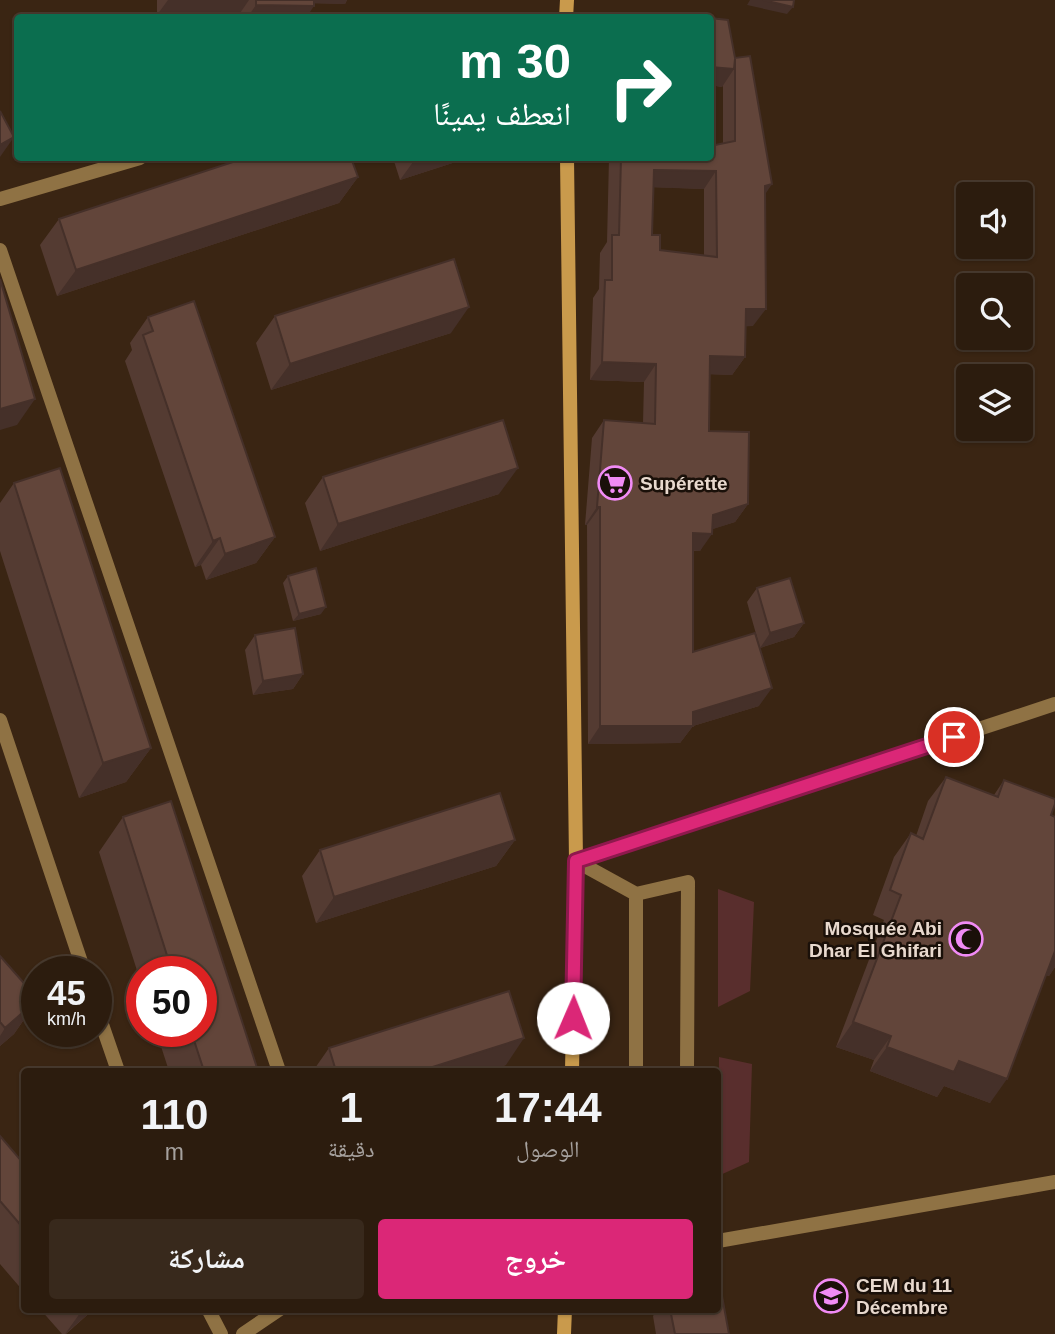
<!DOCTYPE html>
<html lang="ar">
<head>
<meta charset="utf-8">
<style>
  :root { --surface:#2c1c0e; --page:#38291c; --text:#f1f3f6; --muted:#a6a19e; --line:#483a2e; --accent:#db2777 }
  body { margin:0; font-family:Helvetica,"Noto Naskh Arabic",sans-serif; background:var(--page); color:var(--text); direction:rtl; height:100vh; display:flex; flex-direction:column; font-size:26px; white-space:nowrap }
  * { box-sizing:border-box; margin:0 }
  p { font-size:23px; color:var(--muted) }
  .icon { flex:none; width:38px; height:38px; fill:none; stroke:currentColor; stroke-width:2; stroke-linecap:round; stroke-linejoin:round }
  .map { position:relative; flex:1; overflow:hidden; direction:ltr }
  .side { position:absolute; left:21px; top:1068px; width:700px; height:245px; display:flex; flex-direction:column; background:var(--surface); border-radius:7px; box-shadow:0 2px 5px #0004,0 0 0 2px var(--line); direction:rtl }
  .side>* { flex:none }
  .guide { position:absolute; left:14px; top:14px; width:700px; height:147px; border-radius:7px; box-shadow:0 2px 5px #0004,0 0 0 2px var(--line); direction:rtl; background:#0b6e4f; color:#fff; overflow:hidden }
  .controls { position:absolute; left:956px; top:182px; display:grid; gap:14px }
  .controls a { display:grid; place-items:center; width:77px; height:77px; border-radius:7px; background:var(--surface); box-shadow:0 2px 5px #0004,0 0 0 2px var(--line); font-size:35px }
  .speed { position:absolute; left:21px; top:956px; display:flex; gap:14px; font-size:35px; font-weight:700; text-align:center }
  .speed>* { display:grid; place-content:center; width:91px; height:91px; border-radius:50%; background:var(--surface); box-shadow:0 2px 5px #0004,0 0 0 2px var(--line); line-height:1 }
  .speed small { font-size:18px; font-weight:400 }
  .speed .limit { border:10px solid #d22; background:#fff; color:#111 }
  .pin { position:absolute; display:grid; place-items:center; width:60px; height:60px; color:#fff; margin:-30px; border:4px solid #fff; border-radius:50%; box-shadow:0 2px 7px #0007 }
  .me { position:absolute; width:77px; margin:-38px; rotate:1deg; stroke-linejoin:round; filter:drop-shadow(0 0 5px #0008) }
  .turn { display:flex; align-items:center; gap:24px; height:147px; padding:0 28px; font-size:32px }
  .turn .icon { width:91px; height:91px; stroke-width:2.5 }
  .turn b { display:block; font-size:49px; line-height:60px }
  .eta { display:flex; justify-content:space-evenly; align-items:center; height:119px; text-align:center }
  .eta b { font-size:42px; font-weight:800; line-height:49px }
  .action { display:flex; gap:14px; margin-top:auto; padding:14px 28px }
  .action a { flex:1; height:80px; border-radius:7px; background:var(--accent); color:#fff; font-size:28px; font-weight:800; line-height:80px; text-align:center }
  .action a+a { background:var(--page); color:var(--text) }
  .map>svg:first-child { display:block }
</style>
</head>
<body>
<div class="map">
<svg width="1055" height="1334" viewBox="0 0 1055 1334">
  <rect width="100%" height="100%" fill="#3a2513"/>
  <path fill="#592e2d" d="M718 889 754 902 750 991 718 1007Z
    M719 1057 752 1064 749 1162 718 1176Z"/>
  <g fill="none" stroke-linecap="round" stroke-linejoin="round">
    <path stroke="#8f7244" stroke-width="14" d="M0 199 140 158
      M0 250 279 1071
      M0 720 84 971
      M576 861 1055 704
      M576 861 636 894V1071
      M636 894 688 882 687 1071
      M96 1007 118 1071
      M718 1241 1055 1182
      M208 1309 221 1334
      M243 1334 280 1309"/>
    <path stroke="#c99a4c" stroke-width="14" d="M566 18 567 0
      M567 158 576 861 572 1071
      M564 1334 565 1309"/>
  </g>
  <path fill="#543b32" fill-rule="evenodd" d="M139 0H347L345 4 314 3 306 18H238V16L157 15V0Z
    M710 18 735 58 765 194 753 326H746L745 357 732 375 710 374 709 431 748 504 735 522 712 529 700 551H693V652L759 706 693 726 680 743 588 744 587 525H585L592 438 604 420 643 423 644 382 590 380 593 298 599 289 600 253 607 242 609 158H710L723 143V85L722 87 710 85ZM653 187 704 189V255L660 250 652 235Z
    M393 158H468L400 180Z
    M358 177 339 203 57 296 40 245 59 219Z
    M275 316 451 333 271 390 256 343Z
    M148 317 275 537 256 563 206 580 201 565 195 567 125 361 132 350 130 343Z
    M323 477 499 494 320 551 305 503Z
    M14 483 151 748 126 782 79 798 0 551V503Z
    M288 576 321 614 293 621 283 583Z
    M757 588 804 623 794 637 760 648 747 602Z
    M255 635 303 674 293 689 253 695 245 650Z
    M946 777 994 795 1004 780 1051 815 1055 817V967L1049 976 1046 975 990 1103 944 1086 937 1097 870 1071 874 1060 836 1047 884 920 873 915 894 857 911 833 916 836 928 801Z
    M123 817 258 1071H169L156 1031H201V971H142V986L99 852Z
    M515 840 496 866 316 923 302 876 320 850Z
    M0 956 37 1001 14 1034 0 1046Z
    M329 1048 506 1065 485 1071H313Z
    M0 1136 24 1164V1292L0 1264Z
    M40 1309H94L66 1334H62Z
    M658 1309H718L729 1334H656L653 1316Z"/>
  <path fill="#453029" d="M168 0H249L238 16 157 15Z
    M298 0H347L345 4 296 3Z
    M750 0H763L793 7 787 14 747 5Z
    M256 5 314 6 306 18H247Z
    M710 67 734 69 722 87 710 85Z
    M14 137 0 157V145Z
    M416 158H468L400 180Z
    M654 170 716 171 704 189 641 187Z
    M358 177 339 203 57 296 76 270Z
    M772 184 760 202 765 186Z
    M469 307 451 333 271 390 290 364Z
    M746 309H766L753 326 734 327Z
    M710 356 745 357 732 375 698 374Z
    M602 362 656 364 644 382 590 380Z
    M35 399 17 425 0 430V409Z
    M518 468 499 494 320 551 338 524Z
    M748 504 735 522 701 533 713 515Z
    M597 507H600L587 525H585Z
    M693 533 712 534 700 551 680 550Z
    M275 537 256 563 206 580 225 554Z
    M220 538 201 565 195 567 213 541Z
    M326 607 321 614 293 621 299 614Z
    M804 623 794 637 760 648 770 633Z
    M303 674 293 689 253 695 263 681Z
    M772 688 759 706 693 726 680 743 588 744 600 726 693 712Z
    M151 748 126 782 79 798 103 763Z
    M515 840 496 866 316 923 334 897Z
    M1055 949V967L1049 976 1039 972Z
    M37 1000 14 1034 0 1046V1036L5 1028Z
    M853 1022 891 1036 874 1060 836 1047Z
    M524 1038 506 1065 485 1071H420Z
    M887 1047 959 1061 1007 1079 990 1103 944 1086 937 1097 870 1071Z
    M83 1309H94L65 1334Z"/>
  <path fill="#62453a" stroke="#453029" stroke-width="2" fill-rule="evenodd" d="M256 0H314V6L256 5Z
    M763 0H794L793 7Z
    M680 15 703 18H681Z
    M710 18 728 20 735 58 750 56 772 184 765 186 766 309H746L745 357 710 356 709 431 749 432 748 504 713 515 712 534 693 533V652L755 633 772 688 693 712V726H600V507H597L604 420 655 424 656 364 602 362 605 280H612V235H619L621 158H710V146L735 141V59L734 69 710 67ZM654 170 716 171 717 257 660 250V235H652Z
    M0 111 14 137 0 145Z
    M245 158H351L358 177 76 270 59 219Z
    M454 259 469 307 290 364 275 316Z
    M0 279 35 399 0 409Z
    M194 301 275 537 225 554 220 538 213 541 143 335 153 331 148 317Z
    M503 420 518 468 338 524 323 477Z
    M60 468 151 748 103 763 14 483Z
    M316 568 326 607 299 614 288 576Z
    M790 578 804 623 770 633 757 588Z
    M295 628 303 674 263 681 255 635Z
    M946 777 998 797 1004 780 1055 799V804L1051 815 1055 817V951L1007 1079 959 1061 954 1072 887 1047 891 1036 853 1022 901 895 890 890 911 833 923 839Z
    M500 793 515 840 334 897 320 850Z
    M171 801 258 1071H204L191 1031H201V971H172L123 817Z
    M0 956 37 998V1000L5 1028 0 1022Z
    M509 991 524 1038 420 1071H336L329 1048Z
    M0 1136 24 1164V1229L0 1201Z
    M718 1285H720L729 1334H675L670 1309H718Z"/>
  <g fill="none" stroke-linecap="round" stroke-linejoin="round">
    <defs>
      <path id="route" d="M573 1018 576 861 954 737"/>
    </defs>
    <use href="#route" stroke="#8e194d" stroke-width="18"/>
    <use href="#route" stroke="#db2777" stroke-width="12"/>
  </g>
  <defs>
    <symbol id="supermarket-ring" viewBox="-11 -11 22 22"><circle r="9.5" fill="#1a1009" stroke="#f18bf5" stroke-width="1.5"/><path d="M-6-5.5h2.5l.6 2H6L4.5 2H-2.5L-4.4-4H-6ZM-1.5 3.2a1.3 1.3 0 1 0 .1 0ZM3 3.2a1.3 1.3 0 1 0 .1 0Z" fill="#f18bf5"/></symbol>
    <symbol id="mosque-ring" viewBox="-11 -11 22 22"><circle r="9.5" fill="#1a1009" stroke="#f18bf5" stroke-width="1.5"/><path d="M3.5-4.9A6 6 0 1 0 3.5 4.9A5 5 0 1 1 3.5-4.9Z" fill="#f18bf5"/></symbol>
    <symbol id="school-ring" viewBox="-11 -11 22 22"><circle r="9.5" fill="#1a1009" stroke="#f18bf5" stroke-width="1.5"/><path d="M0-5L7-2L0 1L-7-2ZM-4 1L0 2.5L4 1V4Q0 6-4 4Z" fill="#f18bf5"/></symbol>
  </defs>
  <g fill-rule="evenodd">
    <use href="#supermarket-ring" x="596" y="464" width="38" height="38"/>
    <use href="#mosque-ring" x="947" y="920" width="38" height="38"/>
    <use href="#school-ring" x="812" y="1277" width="38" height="38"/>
  </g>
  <g text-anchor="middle" stroke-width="5" stroke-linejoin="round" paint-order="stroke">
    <g font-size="19" font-weight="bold" fill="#e8d9ce" stroke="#1a1009" text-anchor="start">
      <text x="640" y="490">Supérette</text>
      <text x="942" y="935" text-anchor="end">Mosquée Abi<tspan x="942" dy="22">Dhar El Ghifari</tspan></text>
      <text x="856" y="1292">CEM du 11<tspan x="856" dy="22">Décembre</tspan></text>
    </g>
  </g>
</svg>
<div class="controls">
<a><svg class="icon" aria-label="sound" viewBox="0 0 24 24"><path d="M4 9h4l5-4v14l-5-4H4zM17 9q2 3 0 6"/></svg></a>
<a><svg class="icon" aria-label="search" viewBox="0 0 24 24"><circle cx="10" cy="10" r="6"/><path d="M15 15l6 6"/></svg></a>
<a><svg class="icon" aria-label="layers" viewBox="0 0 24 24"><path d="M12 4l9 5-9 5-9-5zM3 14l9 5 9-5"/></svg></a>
</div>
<div class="speed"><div>45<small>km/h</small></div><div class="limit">50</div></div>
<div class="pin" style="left:954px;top:737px;background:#d93025"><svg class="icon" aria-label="arrive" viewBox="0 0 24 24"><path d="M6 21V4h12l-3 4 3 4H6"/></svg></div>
<svg class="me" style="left:573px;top:1018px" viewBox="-20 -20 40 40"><circle r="19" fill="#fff"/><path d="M0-13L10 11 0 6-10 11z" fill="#db2777"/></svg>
<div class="guide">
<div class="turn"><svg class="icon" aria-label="right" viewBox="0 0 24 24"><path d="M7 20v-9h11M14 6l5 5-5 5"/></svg><div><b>30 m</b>انعطف يمينًا</div></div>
</div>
<section class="side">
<div class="eta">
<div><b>17:44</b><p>الوصول</p></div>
<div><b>1</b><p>دقيقة</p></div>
<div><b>110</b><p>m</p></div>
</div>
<div class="action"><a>خروج</a><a>مشاركة</a></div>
</section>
</div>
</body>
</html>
